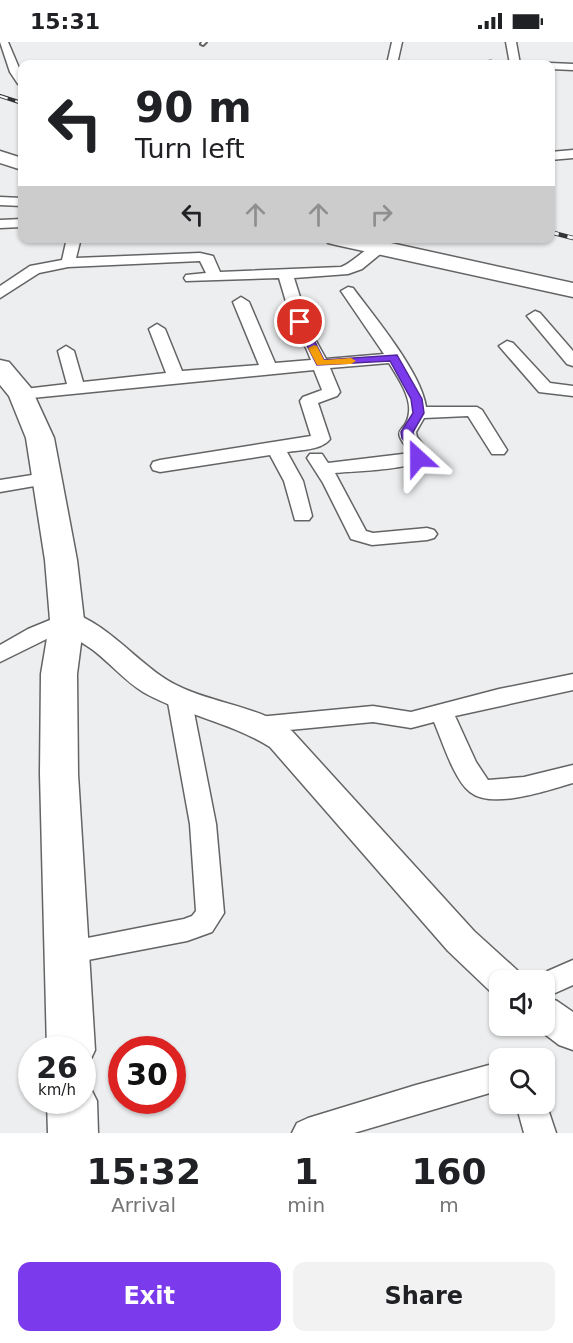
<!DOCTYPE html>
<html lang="en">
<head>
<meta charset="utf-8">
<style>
  :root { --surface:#fff; --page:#f2f2f2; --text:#202124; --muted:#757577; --accent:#7c3aed }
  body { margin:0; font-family:"DejaVu Sans",sans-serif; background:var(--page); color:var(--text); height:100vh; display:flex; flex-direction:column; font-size:22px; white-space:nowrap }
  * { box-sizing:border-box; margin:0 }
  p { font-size:20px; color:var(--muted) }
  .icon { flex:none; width:33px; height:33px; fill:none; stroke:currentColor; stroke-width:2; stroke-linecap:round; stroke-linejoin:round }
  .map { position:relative; height:1091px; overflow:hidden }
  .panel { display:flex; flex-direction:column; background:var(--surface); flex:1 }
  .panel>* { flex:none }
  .guide { position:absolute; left:18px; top:18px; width:537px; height:183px; border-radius:12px; box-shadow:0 2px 4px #0004; background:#fff; color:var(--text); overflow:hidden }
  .tools { position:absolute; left:489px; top:928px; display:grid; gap:12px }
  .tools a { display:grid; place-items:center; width:66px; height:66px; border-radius:12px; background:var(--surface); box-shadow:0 2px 4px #0004; font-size:30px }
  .speed { position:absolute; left:18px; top:994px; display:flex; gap:12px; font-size:30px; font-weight:700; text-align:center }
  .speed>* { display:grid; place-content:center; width:78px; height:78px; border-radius:50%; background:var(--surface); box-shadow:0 2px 4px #0004; line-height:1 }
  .speed small { font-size:15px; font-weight:400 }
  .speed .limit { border:9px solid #d22; background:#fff; color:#111 }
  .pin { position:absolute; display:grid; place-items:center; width:51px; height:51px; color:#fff; margin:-26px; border:3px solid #fff; border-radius:50%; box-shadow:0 2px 6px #0007 }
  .me { position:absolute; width:66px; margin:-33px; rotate:336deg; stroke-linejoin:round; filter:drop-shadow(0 0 4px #0008) }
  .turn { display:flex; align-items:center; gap:21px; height:126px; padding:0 18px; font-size:27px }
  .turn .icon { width:78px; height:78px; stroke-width:2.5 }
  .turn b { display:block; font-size:42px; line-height:51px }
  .lanes { display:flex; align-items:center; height:57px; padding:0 18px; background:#0003; justify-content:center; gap:30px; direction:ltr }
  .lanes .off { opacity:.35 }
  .eta { display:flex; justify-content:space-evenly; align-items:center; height:102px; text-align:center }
  .eta b { font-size:36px; font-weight:700; line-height:42px }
  .button { display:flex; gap:12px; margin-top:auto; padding:12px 18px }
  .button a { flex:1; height:69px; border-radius:12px; background:var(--accent); color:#fff; font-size:24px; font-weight:700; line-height:69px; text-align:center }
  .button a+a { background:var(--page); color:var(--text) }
  .status { display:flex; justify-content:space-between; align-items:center; height:42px; padding:0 30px; background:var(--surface); direction:ltr }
  .status svg { height:16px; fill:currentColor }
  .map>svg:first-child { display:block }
</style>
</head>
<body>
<div class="status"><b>15:31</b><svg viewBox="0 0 49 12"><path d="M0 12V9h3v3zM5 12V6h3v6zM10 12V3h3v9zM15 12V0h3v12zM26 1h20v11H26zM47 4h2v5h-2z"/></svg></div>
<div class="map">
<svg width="573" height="1091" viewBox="0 0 573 1091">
  <rect width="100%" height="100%" fill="#edeeef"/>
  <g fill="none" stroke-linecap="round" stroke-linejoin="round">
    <defs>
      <path id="service" d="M202 0H206L203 3 201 2Z"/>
      <path id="minor" d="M0 0H8L22 33V43L18 42 10 30Z
        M392 0H402L397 22H387Z
        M506 0H516L520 22H510Z
        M491 19 496 22H484L485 20Z
        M550 21 573 22V28L550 27V22H546Z
        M573 108V116L550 118V110Z
        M0 155 22 156V164L0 163Z
        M22 177V185L0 186V178Z
        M67 196H81L76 216 200 211 213 214 220 230 341 225C355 220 370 199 384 203L386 206 384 209 362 227 348 232 294 236 311 290 326 317 384 312 341 249 348 245 353 246C375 276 421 330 426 365H477L482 368 507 408 504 412H492L468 374 424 376 416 390 417 395 431 413C421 428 354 429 335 431L366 489 373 491 427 486 434 488 437 492 434 496 427 498 372 503 351 497 323 441 307 416 310 412H322L328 421 411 411C387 382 407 394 409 370 411 354 397 334 389 321L330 326 340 350 337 354 318 361 330 397C322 408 300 408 287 410L303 439 312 474 309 478H295L284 439 270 413 160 430 153 428 151 424 153 420 160 418 311 394 300 359 303 355 322 348 314 328 22 357 16 356 13 352 16 348 67 342 58 309 66 304 74 309 83 340 166 331 149 287 157 282 165 287 182 329 259 323 233 260 241 255 249 260 275 321 311 318 306 306 295 290 279 236 186 239 184 236 186 233 206 231 200 219 68 225 39 231 0 256V244L30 224 62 218Z
        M535 269 540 271 573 309V324L567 322 527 274Z
        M507 299 513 301 550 341 573 344V354L539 350 499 304Z
        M45 431 52 433 54 437 52 441 0 450V438Z
        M67 571 75 573 78 578 75 583 0 620V603L28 587Z
        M573 632V648L455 674 476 720 488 738 524 735 573 723V741C548 748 493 768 470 750 454 738 442 698 434 680L411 686 373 680 258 691 250 689 246 683 250 677 258 675 373 664 411 670 499 647Z
        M179 647 187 650 191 655 216 782 224 871 212 890 187 899 67 922 57 918 53 910 57 902 184 877 192 874 196 869 190 782 167 655 171 650Z
        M573 918V943L544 956V939H532L534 935Z
        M500 1020V1048L354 1091H292L297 1081 308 1076 416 1043Z
        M544 1055 556 1091H524L516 1062H544Z"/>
      <path id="tertiary" d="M67 569C103 579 131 613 161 634 192 656 234 660 268 675 276 679 284 685 292 689L474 889 517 928 523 939H500V953L491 950 448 909 270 705C230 680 183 673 143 650 125 639 110 621 93 608 80 598 62 592 53 578L57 572Z
        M544 954 557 959 573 970V1008L559 1003 534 984H544Z"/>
      <path id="trunk" d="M0 109 22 116V128L0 121Z
        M325 196H368L573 241V255L336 203 328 201Z
        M0 318 9 320 31 346 54 396 77 518 84 578 77 632 78 732 95 1008 88 1023 82 1025V1008H47L40 732 41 632 50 578 45 518 26 396 9 354 0 343Z
        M82 1041 89 1043 97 1059 98 1091H48L47 1059H82Z"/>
    </defs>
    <use href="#service" stroke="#646465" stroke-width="4"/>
    <use href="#minor" stroke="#646465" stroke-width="3"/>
    <use href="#tertiary" stroke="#646465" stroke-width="3"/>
    <use href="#trunk" stroke="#646465" stroke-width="3"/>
    <use href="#service" fill="#fff" fill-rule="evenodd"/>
    <use href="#minor" fill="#fff" fill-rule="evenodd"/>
    <use href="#tertiary" fill="#fff" fill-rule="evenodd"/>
    <use href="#trunk" fill="#fff" fill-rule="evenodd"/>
    <defs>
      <path id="rail-far1" d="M0 54 22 61"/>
      <path id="rail" d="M550 190 573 196"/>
    </defs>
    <use href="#rail-far1" stroke="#333334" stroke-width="4"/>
    <use href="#rail" stroke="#333334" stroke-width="4.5"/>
    <use href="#rail-far1" stroke="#fafbfc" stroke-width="2" stroke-dasharray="8" stroke-linecap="butt"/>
    <use href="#rail" stroke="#fafbfc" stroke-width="3" stroke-dasharray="9" stroke-linecap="butt"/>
  </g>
  <path fill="#7c3aed" stroke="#51269a" stroke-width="1.5" d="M297 278H304L324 318 397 313 422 357 424 371 413 390 414 395 427 411 426 416 418 420 414 419 412 416 415 412 402 396 401 390 413 371 411 357 390 319 317 323 295 280Z"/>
  <path fill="#f59e0b" d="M314 303 317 304 324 318 351 316 356 319 351 322 317 323 308 306Z"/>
</svg>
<div class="tools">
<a><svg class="icon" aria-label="sound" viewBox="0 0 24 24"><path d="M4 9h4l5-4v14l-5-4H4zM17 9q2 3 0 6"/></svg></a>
<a><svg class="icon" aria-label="search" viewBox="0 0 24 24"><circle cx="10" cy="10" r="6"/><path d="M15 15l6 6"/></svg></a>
</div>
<div class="speed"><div>26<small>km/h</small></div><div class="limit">30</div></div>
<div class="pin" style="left:300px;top:280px;background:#d93025"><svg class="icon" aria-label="arrive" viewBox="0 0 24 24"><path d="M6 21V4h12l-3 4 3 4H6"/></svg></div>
<svg class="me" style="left:418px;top:416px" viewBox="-20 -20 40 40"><path d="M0-17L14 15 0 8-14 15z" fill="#7c3aed" stroke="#fff" stroke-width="4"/></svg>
<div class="guide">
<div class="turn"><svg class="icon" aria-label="left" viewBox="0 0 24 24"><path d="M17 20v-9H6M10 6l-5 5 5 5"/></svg><div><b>90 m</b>Turn left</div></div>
<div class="lanes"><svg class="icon" aria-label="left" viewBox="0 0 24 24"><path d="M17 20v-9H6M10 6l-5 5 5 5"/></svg><svg class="icon off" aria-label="ahead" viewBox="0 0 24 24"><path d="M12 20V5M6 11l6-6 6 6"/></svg><svg class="icon off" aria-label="ahead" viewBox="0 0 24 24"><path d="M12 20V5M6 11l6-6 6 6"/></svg><svg class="icon off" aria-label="right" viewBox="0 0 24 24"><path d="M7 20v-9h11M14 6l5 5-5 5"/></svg></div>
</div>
</div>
<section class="panel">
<div class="eta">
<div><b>15:32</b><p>Arrival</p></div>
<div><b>1</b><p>min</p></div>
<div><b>160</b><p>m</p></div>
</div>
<div class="button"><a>Exit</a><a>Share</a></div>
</section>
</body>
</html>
